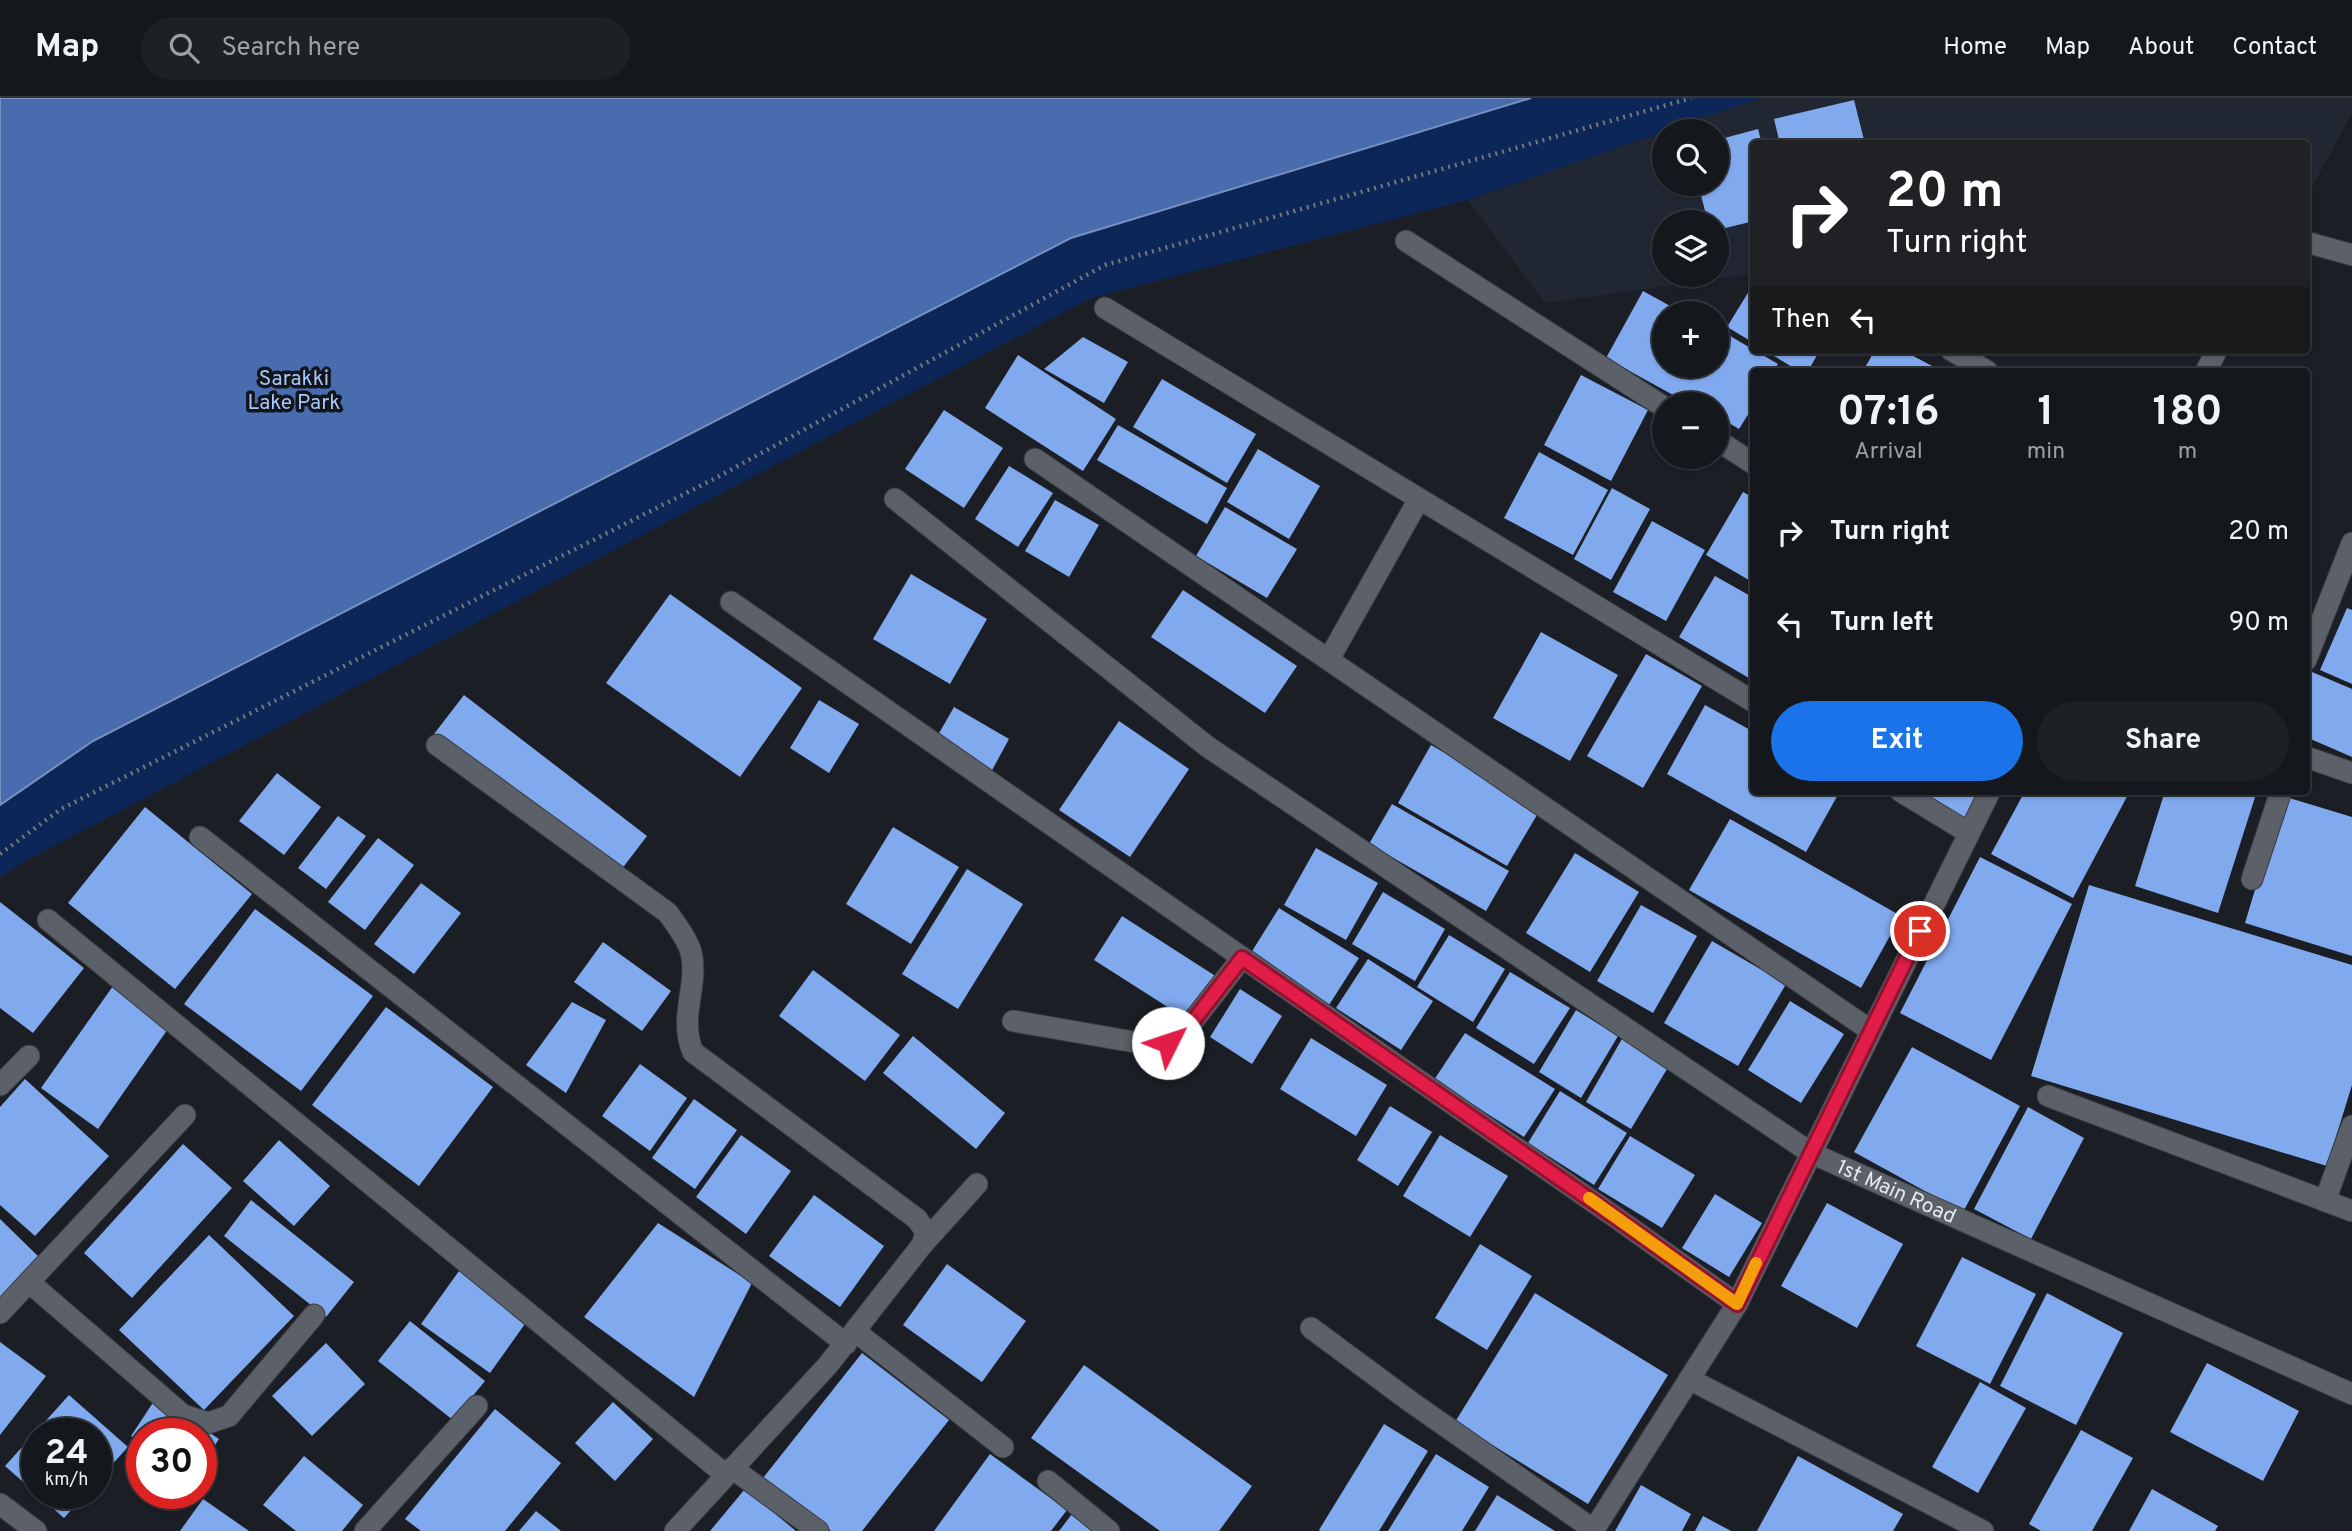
<!DOCTYPE html>
<html lang="en">
<head>
<meta charset="utf-8">
<style>
  :root { --surface:#14171c; --page:#1d2025; --text:#f1f3f6; --muted:#9d9fa3; --line:#33363b; --accent:#1a73e8 }
  body { margin:0; font-family:Overpass,sans-serif; background:var(--page); color:var(--text); height:100vh; display:flex; flex-direction:column; font-size:26px; white-space:nowrap }
  * { box-sizing:border-box; margin:0 }
  p { font-size:23px; color:var(--muted) }
  .icon { flex:none; width:38px; height:38px; fill:none; stroke:currentColor; stroke-width:2; stroke-linecap:round; stroke-linejoin:round }
  .map { position:relative; flex:1; overflow:hidden }
  .panel { position:absolute; left:1750px; top:270px; width:560px; height:427px; display:flex; flex-direction:column; background:var(--surface); border-radius:7px; box-shadow:0 2px 5px #0004,0 0 0 2px var(--line) }
  .panel>* { flex:none }
  .banner { position:absolute; left:1750px; top:42px; width:560px; height:214px; border-radius:7px; box-shadow:0 2px 5px #0004,0 0 0 2px var(--line); background:#202124; color:#fff; overflow:hidden }
  .controls { position:absolute; left:1652px; top:21px; display:grid; gap:14px }
  .controls a { display:grid; place-items:center; width:77px; height:77px; border-radius:50%; background:var(--surface); box-shadow:0 2px 5px #0004,0 0 0 2px var(--line); font-size:35px }
  .speed { position:absolute; left:21px; top:1320px; display:flex; gap:14px; font-size:35px; font-weight:700; text-align:center }
  .speed>* { display:grid; place-content:center; width:91px; height:91px; border-radius:50%; background:var(--surface); box-shadow:0 2px 5px #0004,0 0 0 2px var(--line); line-height:1 }
  .speed small { font-size:18px; font-weight:400 }
  .speed .limit { border:10px solid #d22; background:#fff; color:#111 }
  .pin { position:absolute; display:grid; place-items:center; width:60px; height:60px; color:#fff; margin:-30px; border:4px solid #fff; border-radius:50%; box-shadow:0 2px 7px #0007 }
  .me { position:absolute; width:77px; margin:-38px; rotate:49deg; stroke-linejoin:round; filter:drop-shadow(0 0 5px #0008) }
  .turn { display:flex; align-items:center; gap:24px; height:147px; padding:0 21px; font-size:32px }
  .turn .icon { width:91px; height:91px; stroke-width:2.5 }
  .turn b { display:block; font-size:49px; line-height:60px }
  .then { display:flex; align-items:center; height:66px; padding:0 21px; background:#0003; gap:14px; font-size:26px }
  .eta { display:flex; justify-content:space-evenly; align-items:center; height:119px; text-align:center }
  .eta b { font-size:42px; font-weight:700; line-height:49px }
  .button { display:flex; gap:14px; margin-top:auto; padding:14px 21px }
  .button a { flex:1; height:80px; border-radius:42px; background:var(--accent); color:#fff; font-size:28px; font-weight:700; line-height:80px; text-align:center }
  .button a+a { background:var(--page); color:var(--text) }
  ul { padding:0; list-style:none }
  li { display:flex; align-items:center; gap:21px; height:91px; padding:0 21px }
  li div { flex:1 }
  li b { display:block; font-size:26px }
  li em { font-style:normal }
  header { display:flex; align-items:center; gap:42px; box-sizing:border-box; height:98px; padding:0 35px; background:var(--surface); border-bottom:2px solid var(--line) }
  header strong { font-size:33px }
  nav { display:flex; gap:38px; margin-inline-start:auto; font-size:24px }
  .search { width:490px; height:63px; background:var(--page); display:flex; align-items:center; gap:18px; box-sizing:border-box; padding:0 24px; border-radius:38px; color:var(--muted); font-size:26px }
  .map>svg:first-child { display:block }
</style>
</head>
<body>
<header>
<strong>Map</strong>
<div class="search"><svg class="icon" aria-label="search" viewBox="0 0 24 24"><circle cx="10" cy="10" r="6"/><path d="M15 15l6 6"/></svg>Search here</div>
<nav><a>Home</a><a>Map</a><a>About</a><a>Contact</a></nav>
</header>
<div class="map">
<svg width="2352" height="1433" viewBox="0 0 2352 1433">
  <rect width="100%" height="100%" fill="#1b1f25"/>
  <path fill="#202732" fill-rule="evenodd" d="M1760 0H2352V15L2307 99 2306 46H1754L1753 176 1545 205 1468 102 1664 34V86H1717V33H1665ZM1664 124H1717V177H1664Z"/>
  <path fill="#0c2757" d="M0 0H1760L1468 102 1091 200 20 766 0 780Z"/>
  <path fill="#486cad" stroke="#7791c0" stroke-width="2" d="M0 0H1531L1071 140 93 643 0 707Z"/>
  <path fill="#81a9ee" d="M1854 2 1865 46H1780L1774 21Z
    M1758 31 1762 46H1754V123L1717 132V124H1708L1698 86H1717V42Z
    M1754 185V245L1727 229Z
    M1643 193 1683 215H1664V268H1717V248L1725 235 1778 266 1773 273H1754V307L1739 331 1717 318V306H1697L1686 300 1684 303 1606 260Z
    M1083 239 1128 264 1104 305 1044 271Z
    M1764 252H1820L1808 273H1799Z
    M1875 252H1902L1934 269 1932 273H1863Z
    M1018 257 1116 321 1083 373 985 310Z
    M1581 277 1648 312 1611 383 1544 347Z
    M1162 281 1256 336 1227 385 1133 329Z
    M944 312 1003 350 964 410 905 371Z
    M1118 327 1227 390 1207 426 1097 362Z
    M1258 351 1320 388 1289 441 1227 404Z
    M1539 354 1608 392 1573 457 1504 420Z
    M1009 368 1053 395 1018 449 975 421Z
    M1612 390 1650 411 1611 482 1574 461Z
    M1743 394 1754 400V485L1706 457Z
    M1055 402 1099 427 1069 479 1025 453Z
    M1225 409 1297 451 1267 500 1196 458Z
    M1652 423 1705 452 1666 523 1613 494Z
    M911 476 987 521 950 586 873 541Z
    M1715 478 1754 500V583L1679 539Z
    M1183 492 1297 568 1265 615 1151 539Z
    M670 496 802 590 740 679 606 585Z
    M2347 510 2352 512V586L2320 572Z
    M1541 534 1618 577 1570 663 1493 620Z
    M1646 556 1702 588 1643 690 1587 658Z
    M2312 574 2352 591V659L2306 639V587Z
    M464 597 647 738 618 776 434 636Z
    M819 602 859 626 829 675 790 650Z
    M1705 607 1754 634V693H1840L1806 754 1667 676Z
    M954 609 1009 641 990 676 934 644Z
    M1119 623 1189 671 1130 759 1059 712Z
    M1431 647 1541 710 1507 768 1398 705Z
    M277 675 321 709 284 757 239 723Z
    M1911 693H1980L1963 723Z
    M2025 693H2130L2073 800 1991 756Z
    M2165 693H2257L2218 815 2135 788Z
    M2283 698 2352 719V858L2245 825Z
    M1392 706 1509 773 1486 813 1369 746Z
    M145 709 252 796 175 891 68 805Z
    M338 718 366 738 326 791 298 770Z
    M1730 721 1901 818 1861 890 1689 792Z
    M893 729 959 769 911 846 846 806Z
    M378 740 414 767 365 832 328 804Z
    M1316 750 1378 785 1346 842 1284 807Z
    M1575 755 1639 794 1590 874 1526 835Z
    M1980 759 2072 806 1991 962 1900 915Z
    M967 771 1023 806 958 911 902 876Z
    M421 785 461 815 414 876 374 846Z
    M2089 787 2352 867V987L2327 1068 2031 978Z
    M1383 794 1445 831 1415 883 1352 846Z
    M0 804 84 870 33 935 0 910Z
    M1641 807 1697 838 1653 915 1597 883Z
    M1279 810 1359 860 1329 907 1249 858Z
    M255 811 373 898 301 993 184 906Z
    M1122 818 1217 879 1188 922 1094 862Z
    M1449 837 1505 871 1473 924 1417 889Z
    M1712 843 1786 886 1738 968 1664 925Z
    M603 844 671 893 642 933 574 884Z
    M1368 861 1433 903 1401 952 1336 910Z
    M813 872 900 937 865 983 779 918Z
    M1510 874 1570 910 1534 966 1476 930Z
    M113 888 170 928 98 1031 41 990Z
    M1240 891 1282 918 1252 966 1210 939Z
    M1790 903 1844 936 1801 1005 1748 972Z
    M572 904 606 922 566 995 526 967Z
    M386 909 493 989 419 1088 312 1007Z
    M1576 912 1618 938 1581 1000 1539 974Z
    M1465 935 1555 991 1524 1039 1434 982Z
    M913 938 1005 1015 976 1051 883 975Z
    M1623 939 1670 966 1631 1031 1586 1004Z
    M1311 940 1387 987 1356 1038 1280 991Z
    M1912 949 2020 1008 1963 1114 1854 1054Z
    M640 966 687 1000 650 1053 602 1018Z
    M25 981 109 1058 35 1138 0 1107V1009Z
    M1560 993 1627 1035 1594 1087 1528 1045Z
    M694 1001 737 1032 695 1091 652 1060Z
    M1390 1008 1432 1034 1398 1088 1357 1062Z
    M2028 1009 2084 1040 2031 1141 1974 1111Z
    M741 1037 791 1073 746 1136 696 1099Z
    M1440 1037 1508 1078 1470 1139 1403 1098Z
    M1630 1038 1695 1077 1662 1130 1598 1091Z
    M279 1042 330 1088 294 1128 243 1083Z
    M183 1046 232 1090 132 1200 84 1155Z
    M1715 1096 1762 1125 1729 1179 1682 1150Z
    M814 1097 884 1148 840 1209 769 1158Z
    M251 1102 354 1184 326 1219 224 1138Z
    M1827 1105 1903 1146 1857 1230 1781 1188Z
    M0 1121 42 1162 0 1205Z
    M658 1125 752 1185 694 1299 584 1219Z
    M209 1137 294 1218 204 1312 119 1232Z
    M1480 1146 1532 1178 1487 1252 1435 1220Z
    M1962 1159 2036 1196 1990 1286 1916 1248Z
    M947 1166 1026 1223 982 1284 903 1227Z
    M459 1173 527 1223 490 1275 421 1226Z
    M1535 1195 1668 1277 1588 1406 1455 1324Z
    M2047 1195 2123 1235 2076 1327 2000 1288Z
    M410 1223 485 1283 453 1322 378 1263Z
    M0 1244 46 1278 0 1337Z
    M326 1245 365 1286 312 1338 272 1298Z
    M862 1255 949 1322 862 1433H831L763 1380Z
    M2207 1265 2299 1313 2263 1383 2170 1334Z
    M1084 1267 1252 1388 1219 1433H1160L1031 1340Z
    M1980 1284 2026 1310 1978 1395 1932 1369Z
    M69 1297 128 1349 96 1384V1335H37V1395H87L64 1420 5 1368Z
    M156 1300 219 1341 201 1368V1335H142V1345L131 1338Z
    M613 1304 653 1341 615 1383 575 1345Z
    M495 1311 561 1365 505 1433H421L405 1421Z
    M1384 1326 1428 1353 1379 1433H1321L1319 1432Z
    M2081 1332 2133 1360 2092 1433H2041L2029 1426Z
    M990 1356 1067 1412 1051 1433H934Z
    M1436 1356 1489 1389 1462 1433H1388Z
    M304 1358 363 1407 342 1433H296L263 1407Z
    M1798 1358 1903 1416 1893 1433H1757Z
    M1641 1387 1691 1416 1682 1433H1615Z
    M745 1391 796 1433H710Z
    M2152 1391 2218 1428 2215 1433H2129Z
    M1497 1397 1555 1433H1475Z
    M203 1401 249 1433H180Z
    M536 1413 561 1433H519Z
    M1072 1416 1094 1433H1059Z
    M1703 1418 1731 1433H1695Z"/>
  <g fill="none" stroke-linecap="round" stroke-linejoin="round">
    <defs>
      <g id="street">
        <path d="M1406 143 1664 309"/>
        <path d="M2306 144 2352 157"/>
        <path d="M1105 210 1754 604"/>
        <path d="M1951 252 1987 273"/>
        <path d="M2206 273 2217 252"/>
        <path d="M1717 342 1754 366"/>
        <path d="M1035 361 1870 932"/>
        <path id="s1" d="M895 401 1208 649 1811 1055 2352 1296"/>
        <path d="M731 504 1618 1121 1737 1206"/>
        <path d="M1329 561 1419 401"/>
        <path d="M2306 562 2352 445"/>
        <path d="M437 647 668 815C676 827 687 840 691 854 699 888 678 919 693 954L917 1121 926 1134 922 1147 828 1267 675 1433"/>
        <path d="M2306 659 2352 675"/>
        <path d="M1900 693 1969 735"/>
        <path d="M200 739 846 1246"/>
        <path d="M2252 781 2281 693"/>
        <path d="M48 822 726 1377"/>
        <path d="M1013 923 1146 946 1168 945 1183 936 1242 860"/>
        <path d="M0 987 29 958"/>
        <path d="M2048 998 2352 1113"/>
        <path d="M2325 1103 2352 1028"/>
        <path d="M922 1147 977 1086"/>
        <path d="M30 1185 183 1317 208 1325 229 1318 314 1217"/>
        <path d="M0 1215 185 1017"/>
        <path d="M1311 1230 1411 1304 1594 1432"/>
        <path d="M856 1234 1003 1349"/>
        <path d="M1689 1281 1983 1433"/>
        <path d="M732 1370 818 1433"/>
        <path d="M1048 1383 1109 1433"/>
        <path d="M0 1406 36 1433"/>
        <path d="M365 1433 477 1308"/>
        <path d="M1593 1433 1737 1206 1990 693"/>
      </g>
    </defs>
    <use href="#street" stroke="#373a3f" stroke-width="23"/>
    <path stroke="#74787d" stroke-width="4.5" stroke-dasharray="2 5" stroke-linecap="butt" d="M0 756 61 711 714 381 1105 167 1691 0"/>
    <use href="#street" stroke="#5c6068" stroke-width="21"/>
  </g>
  <g fill="none" stroke-linecap="round" stroke-linejoin="round">
    <defs>
      <path id="route" d="M1168 945 1183 936 1242 860 1618 1121 1737 1206 1920 833"/>
    </defs>
    <use href="#route" stroke="#92132f" stroke-width="18"/>
    <use href="#route" stroke="#e11d48" stroke-width="12"/>
    <path stroke="#f59e0b" stroke-width="12" d="M1589 1100 1737 1206 1756 1165"/>
  </g>
  <g text-anchor="middle" stroke-width="7" stroke-linejoin="round" paint-order="stroke">
    <g font-size="21" fill="#a7c6fd" stroke="#12161b">
      <text x="294" y="287">Sarakki<tspan x="294" dy="24">Lake Park</tspan></text>
    </g>
    <g font-size="21" fill="#e5e8ec" stroke="#12161b">
      <text dy="7" stroke="none"><textPath href="#s1" startOffset="1220">1st Main Road</textPath></text>
    </g>
  </g>
</svg>
<div class="controls">
<a><svg class="icon" aria-label="search" viewBox="0 0 24 24"><circle cx="10" cy="10" r="6"/><path d="M15 15l6 6"/></svg></a>
<a><svg class="icon" aria-label="layers" viewBox="0 0 24 24"><path d="M12 4l9 5-9 5-9-5zM3 14l9 5 9-5"/></svg></a>
<a>+</a>
<a>−</a>
</div>
<div class="speed"><div>24<small>km/h</small></div><div class="limit">30</div></div>
<div class="pin" style="left:1920px;top:833px;background:#d93025"><svg class="icon" aria-label="arrive" viewBox="0 0 24 24"><path d="M6 21V4h12l-3 4 3 4H6"/></svg></div>
<svg class="me" style="left:1168px;top:945px" viewBox="-20 -20 40 40"><circle r="19" fill="#fff"/><path d="M0-13L10 11 0 6-10 11z" fill="#e11d48"/></svg>
<div class="banner">
<div class="turn"><svg class="icon" aria-label="right" viewBox="0 0 24 24"><path d="M7 20v-9h11M14 6l5 5-5 5"/></svg><div><b>20 m</b>Turn right</div></div>
<div class="then">Then<svg class="icon" aria-label="left" viewBox="0 0 24 24"><path d="M17 20v-9H6M10 6l-5 5 5 5"/></svg></div>
</div>
<section class="panel">
<div class="eta">
<div><b>07:16</b><p>Arrival</p></div>
<div><b>1</b><p>min</p></div>
<div><b>180</b><p>m</p></div>
</div>
<ul>
<li><svg class="icon" aria-label="right" viewBox="0 0 24 24"><path d="M7 20v-9h11M14 6l5 5-5 5"/></svg><div><b>Turn right</b></div><em>20 m</em></li>
<li><svg class="icon" aria-label="left" viewBox="0 0 24 24"><path d="M17 20v-9H6M10 6l-5 5 5 5"/></svg><div><b>Turn left</b></div><em>90 m</em></li>
</ul>
<div class="button"><a>Exit</a><a>Share</a></div>
</section>
</div>
</body>
</html>
